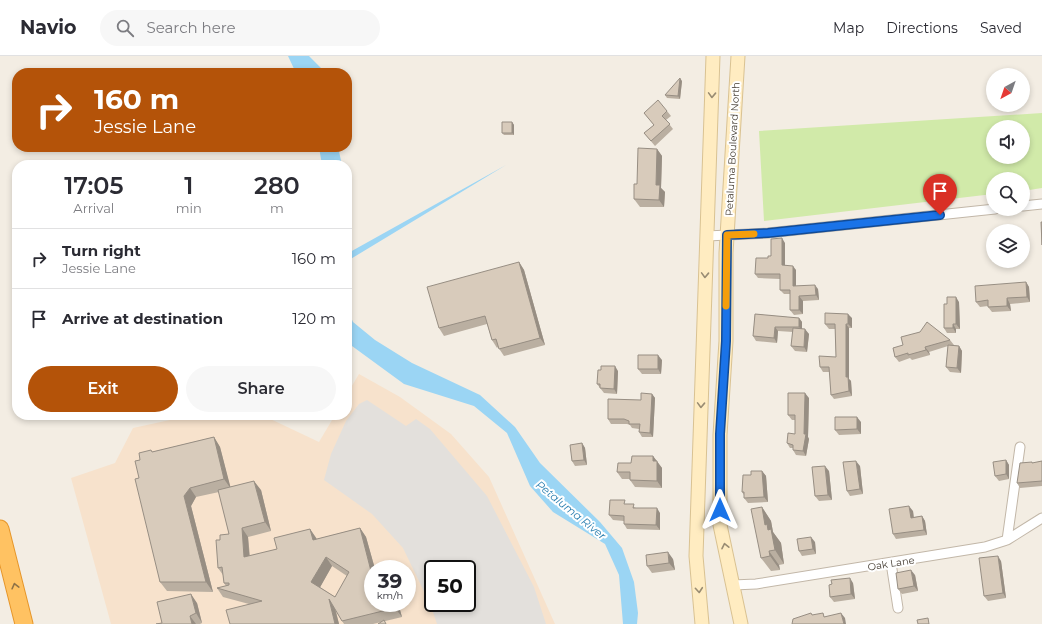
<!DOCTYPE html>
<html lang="en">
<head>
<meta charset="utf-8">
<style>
  :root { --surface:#fff; --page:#f7f7f7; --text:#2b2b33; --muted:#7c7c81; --line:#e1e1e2; --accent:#b45309 }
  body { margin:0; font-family:Montserrat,sans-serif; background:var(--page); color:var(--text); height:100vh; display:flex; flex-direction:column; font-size:15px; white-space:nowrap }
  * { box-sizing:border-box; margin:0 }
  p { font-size:13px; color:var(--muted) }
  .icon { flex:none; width:22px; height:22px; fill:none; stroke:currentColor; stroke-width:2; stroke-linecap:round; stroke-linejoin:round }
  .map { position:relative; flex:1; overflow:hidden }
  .sheet { position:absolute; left:12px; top:104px; width:340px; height:260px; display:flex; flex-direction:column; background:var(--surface); border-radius:16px; box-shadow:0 2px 6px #0003 }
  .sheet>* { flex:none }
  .top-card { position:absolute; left:12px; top:12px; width:340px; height:84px; border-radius:16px; box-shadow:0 2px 6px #0003; background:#b45309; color:#fff; overflow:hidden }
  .needle { width:26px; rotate:220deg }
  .tools { position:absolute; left:986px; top:12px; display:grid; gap:8px }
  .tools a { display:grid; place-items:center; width:44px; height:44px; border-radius:50%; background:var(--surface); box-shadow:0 2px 6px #0003; font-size:20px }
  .speed { position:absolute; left:364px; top:504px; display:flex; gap:8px; font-size:20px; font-weight:700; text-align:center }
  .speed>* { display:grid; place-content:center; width:52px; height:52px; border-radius:50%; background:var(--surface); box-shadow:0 2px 6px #0003; line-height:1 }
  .speed small { font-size:10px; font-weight:400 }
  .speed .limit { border:2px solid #111; border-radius:6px; background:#fff; color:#111 }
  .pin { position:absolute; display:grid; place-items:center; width:34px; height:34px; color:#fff; margin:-41px -17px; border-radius:50% 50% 50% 0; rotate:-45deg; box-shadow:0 0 4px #0007 }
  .pin .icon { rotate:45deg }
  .me { position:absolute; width:44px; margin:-22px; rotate:0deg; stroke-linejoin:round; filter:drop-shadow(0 0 3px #0008) }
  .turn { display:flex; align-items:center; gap:14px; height:84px; padding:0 16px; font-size:18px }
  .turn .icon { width:52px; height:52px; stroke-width:2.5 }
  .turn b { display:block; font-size:28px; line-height:34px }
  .eta { display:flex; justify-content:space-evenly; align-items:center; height:68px; text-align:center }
  .eta b { font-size:24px; font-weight:600; line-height:28px }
  .primary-button { display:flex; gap:8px; margin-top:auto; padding:8px 16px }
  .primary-button a { flex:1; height:46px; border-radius:24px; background:var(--accent); color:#fff; font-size:16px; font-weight:600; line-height:46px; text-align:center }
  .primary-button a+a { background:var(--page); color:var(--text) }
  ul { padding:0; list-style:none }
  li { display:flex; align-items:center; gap:12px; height:60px; padding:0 16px; border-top:1px solid var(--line) }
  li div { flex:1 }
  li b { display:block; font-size:15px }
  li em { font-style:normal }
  header { display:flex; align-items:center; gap:24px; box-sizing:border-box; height:56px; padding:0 20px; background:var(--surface); border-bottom:1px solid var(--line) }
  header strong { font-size:19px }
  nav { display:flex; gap:22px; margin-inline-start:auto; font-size:14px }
  .search { width:280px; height:36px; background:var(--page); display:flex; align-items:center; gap:10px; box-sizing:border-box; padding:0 14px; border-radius:22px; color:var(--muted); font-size:15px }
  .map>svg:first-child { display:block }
</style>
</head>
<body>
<header>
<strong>Navio</strong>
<div class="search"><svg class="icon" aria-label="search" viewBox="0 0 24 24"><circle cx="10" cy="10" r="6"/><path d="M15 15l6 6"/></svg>Search here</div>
<nav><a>Map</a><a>Directions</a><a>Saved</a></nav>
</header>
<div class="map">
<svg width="1042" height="568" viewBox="0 0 1042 568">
  <rect width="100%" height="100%" fill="#f3ede3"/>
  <path fill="#f7e2cc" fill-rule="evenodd" d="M359 318 400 341 451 378 489 421 555 568H111L71 422 115 407 133 372 193 359H262L319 386 335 359H347V338ZM373 513H407V547H373ZM433 513H467V547H433Z"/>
  <path fill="#d1eaa9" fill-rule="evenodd" d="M1042 57V132L1023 135V123H993V138L764 165 759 75ZM993 71H1023V101H993Z"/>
  <path fill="#e3e0dc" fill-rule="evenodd" d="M367 344 406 370 416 363 430 373 487 440 534 531 546 568H437L431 550 403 492 372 458 324 424 331 398 346 365 359 348ZM433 513H467V547H433Z"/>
  <path fill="#9bd5f4" d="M288 0H309L323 14 324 17H296Z
    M319 91H338L342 109H322Z
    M506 109 349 204 347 217V129L350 196Z
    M347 252 353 266 375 284 412 307 480 339 515 371 540 407 600 466 622 492 634 526 638 557 637 568H623L619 519 605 488 553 456 530 430 507 377 474 350 404 328 352 290 347 284Z"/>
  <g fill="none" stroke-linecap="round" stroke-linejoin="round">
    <defs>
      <path id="street" d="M1023 150 1042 148
        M707 180 768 177 995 153
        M1007 484 1020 391
        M891 507 898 552
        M733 529 756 528 985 491 1007 484 1042 462"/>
      <path id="secondary" d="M738 0 726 197V285L720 379V469L741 568
        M702 568 696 500 713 0"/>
      <path id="highway" d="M0 473 24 568"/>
    </defs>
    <use href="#street" stroke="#c2b7a8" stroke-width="11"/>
    <use href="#secondary" stroke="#d9c292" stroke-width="15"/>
    <use href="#highway" stroke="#e6962a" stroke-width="19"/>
    <use href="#street" stroke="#fff" stroke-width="9"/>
    <use href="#secondary" stroke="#ffecc1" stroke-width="13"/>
    <use href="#highway" stroke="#ffc262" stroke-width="17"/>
  </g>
  <path fill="#baafa1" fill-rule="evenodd" d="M682 25 680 43 667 42 665 39Z
    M667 55 671 60 666 64 673 73 655 90 644 77 654 69 644 57Z
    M512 66 514 69V79H504L502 77Z
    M657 93 662 100 661 132 665 136 664 151H640L634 143 637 128Z
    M785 187V209L796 214V230L818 233 819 244 803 245V258L794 259 790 254V238H784L780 234V223L758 222 755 218 768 202Z
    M519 206 524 214 545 289 504 300 498 291 497 292 492 284 487 268 444 280 439 272Z
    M1026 226 1029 231 1030 246 1010 248 1011 255 992 256 988 251V250L980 251 976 246Z
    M959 246 960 273H956V277H947L944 272 947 248Z
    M755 258 799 262 802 266V273L809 278 807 296 795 295 791 290 793 276 778 275 777 287 756 285 753 280Z
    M852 262V272H849V323L851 325 852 340 834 343 831 339 830 316H823L820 311 836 301 835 273H829L825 268Z
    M950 284 954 289H952L959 290 962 295 961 317 950 316 946 311 948 290 929 296 930 299 912 304 910 302 899 306 895 301 893 292Z
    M662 304 661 318H642L638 313Z
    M618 315 617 338 604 337 597 328Z
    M652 338 655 342 653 381H642L639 376V373L632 372 630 369 627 368H611L608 363Z
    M809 342 808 381 809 383 806 400 796 399 793 394V392H790L787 387 795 378V364H792L788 359Z
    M861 366V378L839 379 835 374Z
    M214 381 220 391 230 431 261 434 271 475 248 481 250 500 277 493 310 473 317 483 360 472 366 481 375 513H373V547H398L402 561 373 568H344L336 555 339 568H230L249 548 223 541 217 532 226 530 224 527 223 519 218 512 220 484 229 478 219 436 196 441 191 450 213 536 167 535 160 526 139 422 140 404 152 396ZM332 510 347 520 335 541 320 531Z
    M582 387 585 392 587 409 575 410 572 405Z
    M653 400 662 412V432L635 431 630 424V423H622L617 416 631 407Z
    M1006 404 1009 409V423L999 425 995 420Z
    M1042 405V430L1020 432 1017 427 1033 407Z
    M860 410 863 438 850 440 847 435Z
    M762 415 766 420 768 446 748 447 744 442V439L742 436 751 419Z
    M829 415 832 444 819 445 815 440Z
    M627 448 636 452 660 457V474L627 473 624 468V465L613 464 609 459Z
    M762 451 771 465 773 476 781 487 784 508 779 509 780 514 771 515 761 502Z
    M913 455 914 461 922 460 925 465 927 479 896 483 893 478Z
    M815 486 816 498 802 500 799 495Z
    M673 503 675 514 652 517 647 510Z
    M1001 505 1006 542 988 545 984 540Z
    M915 519 918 535 902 538 898 533Z
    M853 527 855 543 834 546 830 541Z
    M197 547 202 567 200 568H156L162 567Z"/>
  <path fill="#978e83" d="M680 22 682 25 680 43 678 40Z
    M512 66 514 69V79L512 77Z
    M657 93 662 100 661 132 665 136 664 151 659 144 656 129Z
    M782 182 785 187V214L782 209Z
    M519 206 524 214 545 289 540 282Z
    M793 210 796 214V235L793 230Z
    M1026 226 1029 231 1030 246 1027 241Z
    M815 229 818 233 819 244 816 239Z
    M799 240 803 245V258L799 254Z
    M956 241 959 246 960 273 956 268Z
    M1007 242 1010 248 1011 255 1007 250Z
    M848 258 852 262V272L848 268Z
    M799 262 802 266V276L799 271Z
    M846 268 849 272V323L851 325 852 340 849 335 846 321Z
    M953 268 956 273V277L953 272Z
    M775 271 778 275 777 287 774 282Z
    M805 273 809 278 807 296 804 291Z
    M959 290 962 295 961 317 957 312Z
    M925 291 929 296 930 299 926 294Z
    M658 299 662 304 661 318 658 313Z
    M615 310 618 315 617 338 614 333Z
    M805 337 809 342 808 381 809 383 806 400 803 395Z
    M652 338 655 342 653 381 650 377Z
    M857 361 861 366V378L857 373Z
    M214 381 220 391 231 433 224 423Z
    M582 387 585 392 587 409 584 404Z
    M653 400 662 412V432L657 425 653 405Z
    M1006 404 1009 409V423L1006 418Z
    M856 405 860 410 863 438 860 433Z
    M825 410 829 415 832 444 828 439Z
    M762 415 766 420 768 446 764 441Z
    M254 425 261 434 271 475 265 466Z
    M190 432 196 441 191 450 213 536 206 526 184 440Z
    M909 450 913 455 914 467 911 462Z
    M762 451 771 465 773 476 781 487 784 508 775 494 765 469Z
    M657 452 660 457V474L656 469Z
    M922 460 925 465 927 479 924 474Z
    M242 472 248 481 250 510 244 501Z
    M360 472 366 481 375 513H373V520L372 519Z
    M310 473 316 482 319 493 313 484Z
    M811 481 815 486 816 498 813 493Z
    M769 495 779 509 780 514 770 500Z
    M668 496 673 503 675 514 669 507Z
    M998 500 1001 505 1006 542 1003 537Z
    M326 501 332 510 318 535 311 526Z
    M911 514 915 519 918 535 914 530Z
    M850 522 853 527 855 543 851 538Z
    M191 538 197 547 202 567 196 557Z
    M329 543 335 553 339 568H335Z
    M394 547H398L402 561 395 552Z
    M841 557 845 562 846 568H844Z
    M190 560 196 568H192Z"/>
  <path fill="#d8cbbb" stroke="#978e83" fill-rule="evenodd" d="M680 22 678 40 665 39Z
    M658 44 667 55 662 60 670 68 651 85 644 77 654 69 644 57Z
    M502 66H512V77H502Z
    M638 92 657 93 656 129H660L659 144 634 143V128H637Z
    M1041 166H1042V189Z
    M782 182V209L793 210V230L815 229 816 239 799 240V254H790V234H780V218H755L756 202H768V200H771V183Z
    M519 206 540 282 499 293 496 283 492 284 485 260 439 272 427 231Z
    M1026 226 1027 241 1007 242V250L988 251V244L976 246 975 230Z
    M947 241H956V268H953V272H944V248H947Z
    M825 257 848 258V268H846V321H848L849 335 831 339 829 311H820L819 300 836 301 835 268H825Z
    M755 258 799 262V271H775L774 282 753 280Z
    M927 266 950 284 925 291 926 294 908 299V297L895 301 893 292 903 289 901 281 920 276Z
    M793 272 805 273 804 291 791 290Z
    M948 289 959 290 957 312 946 311Z
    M638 299H658V313H638Z
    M601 310H615L614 333 600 332V328H597L598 314H601Z
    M641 337 652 338 650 377 639 376 640 368H629V365L624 363H608V343L641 344Z
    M788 337H805L804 378H806L803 395 793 394V389L787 387 788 377 795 378V359H788Z
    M835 361H857V373L835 374Z
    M214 381 224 423 190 432 184 440 206 526H160L135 423 139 422 135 405 140 404 139 397 151 394 152 396Z
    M582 387 584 404 572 405 570 389Z
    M632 400H653V405H657V425L630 424V416H617L618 407H631Z
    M1006 404V418L995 420 993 406Z
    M856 405 860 433 847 435 843 406Z
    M1042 405V425L1017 427 1020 407 1032 406V407Z
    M825 410 828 439 815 440 812 411Z
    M751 415H762L764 441 744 442V436H742L743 419H751Z
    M254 425 265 466 242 472 244 501 277 493 274 482 310 473 313 484 360 472 372 519H373V547H394L395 552 342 565 329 543 335 568H230L226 554 262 545 217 532 229 529V527H224L222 511 218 512 216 484H220V479L229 478 218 434ZM326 501 349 516 335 541 311 526Z
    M610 444H625L624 448H634L633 452H657L656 469 624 468V460L609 459Z
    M909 450 911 462 922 460 924 474 893 478 889 453Z
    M762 451 765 469 767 468 768 474 771 473 775 494 769 495 770 500 761 502 751 453Z
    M811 481 813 493 799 495 797 483Z
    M668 496 669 507 647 510 646 499Z
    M998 500 1003 537 984 540 979 502Z
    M911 514 914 530 898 533 896 517Z
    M850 522 851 538 830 541 829 529 832 528 831 524Z
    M191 538 196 557 190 560 192 568H156L162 567 157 546Z
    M811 557 812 559 823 557 824 561 841 557 844 568H792L793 563Z
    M928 562 929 568H918L917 564Z
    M384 564 386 568H378Z"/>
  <defs><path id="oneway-chevron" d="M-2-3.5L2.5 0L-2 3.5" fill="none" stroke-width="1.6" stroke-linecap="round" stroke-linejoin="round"/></defs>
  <g stroke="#998c73">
    <use href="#oneway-chevron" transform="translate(712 39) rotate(92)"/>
    <use href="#oneway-chevron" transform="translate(705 219) rotate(92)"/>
    <use href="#oneway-chevron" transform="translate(701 349) rotate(92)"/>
    <use href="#oneway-chevron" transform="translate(725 490) rotate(-102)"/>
    <use href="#oneway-chevron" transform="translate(699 534) rotate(85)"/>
  </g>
  <use stroke="#8f7246" href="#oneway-chevron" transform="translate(15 530) rotate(-104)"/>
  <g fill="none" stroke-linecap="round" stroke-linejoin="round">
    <defs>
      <path id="route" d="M720 454V378L726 285 727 179 768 177 940 159"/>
    </defs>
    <use href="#route" stroke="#114b97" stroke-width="10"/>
    <use href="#route" stroke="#1a73e8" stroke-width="7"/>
    <path stroke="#f59e0b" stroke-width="7" d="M726 250 727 179 754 178"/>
  </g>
  <g text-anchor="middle" stroke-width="4" stroke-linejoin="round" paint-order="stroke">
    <g font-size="10" fill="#453d33" stroke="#fff">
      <text transform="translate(732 93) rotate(-87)" y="4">Petaluma Boulevard North</text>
      <text transform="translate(891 507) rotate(-9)" y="4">Oak Lane</text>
    </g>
    <g font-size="11" font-style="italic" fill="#267cae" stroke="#fff">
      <text transform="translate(571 454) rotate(39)" y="4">Petaluma River</text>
    </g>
  </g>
</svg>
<div class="tools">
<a><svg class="needle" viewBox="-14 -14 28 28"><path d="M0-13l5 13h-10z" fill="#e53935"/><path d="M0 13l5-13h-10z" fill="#7c7c81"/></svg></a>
<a><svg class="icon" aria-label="sound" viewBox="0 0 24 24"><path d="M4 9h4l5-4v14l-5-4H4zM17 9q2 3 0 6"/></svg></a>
<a><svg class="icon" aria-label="search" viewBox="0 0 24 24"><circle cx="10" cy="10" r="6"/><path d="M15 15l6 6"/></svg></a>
<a><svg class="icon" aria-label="layers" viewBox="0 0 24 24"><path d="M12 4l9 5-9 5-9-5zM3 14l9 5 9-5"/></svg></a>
</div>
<div class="speed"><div>39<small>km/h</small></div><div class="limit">50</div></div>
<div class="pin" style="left:940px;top:159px;background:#d93025"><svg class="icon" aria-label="arrive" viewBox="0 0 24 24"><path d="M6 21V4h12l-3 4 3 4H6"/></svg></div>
<svg class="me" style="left:720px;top:454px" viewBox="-20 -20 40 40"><path d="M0-17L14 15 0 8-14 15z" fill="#1a73e8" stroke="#fff" stroke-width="4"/></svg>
<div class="top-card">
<div class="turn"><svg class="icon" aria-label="right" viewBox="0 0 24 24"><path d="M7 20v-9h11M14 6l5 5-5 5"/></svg><div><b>160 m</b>Jessie Lane</div></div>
</div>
<section class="sheet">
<div class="eta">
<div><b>17:05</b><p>Arrival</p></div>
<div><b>1</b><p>min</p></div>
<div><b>280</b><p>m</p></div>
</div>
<ul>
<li><svg class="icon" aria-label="right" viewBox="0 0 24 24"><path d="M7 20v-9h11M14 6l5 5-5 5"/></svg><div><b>Turn right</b><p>Jessie Lane</p></div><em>160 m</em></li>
<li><svg class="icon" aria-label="arrive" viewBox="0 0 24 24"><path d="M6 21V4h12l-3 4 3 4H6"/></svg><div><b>Arrive at destination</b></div><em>120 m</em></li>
</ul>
<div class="primary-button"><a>Exit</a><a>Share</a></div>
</section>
</div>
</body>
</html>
